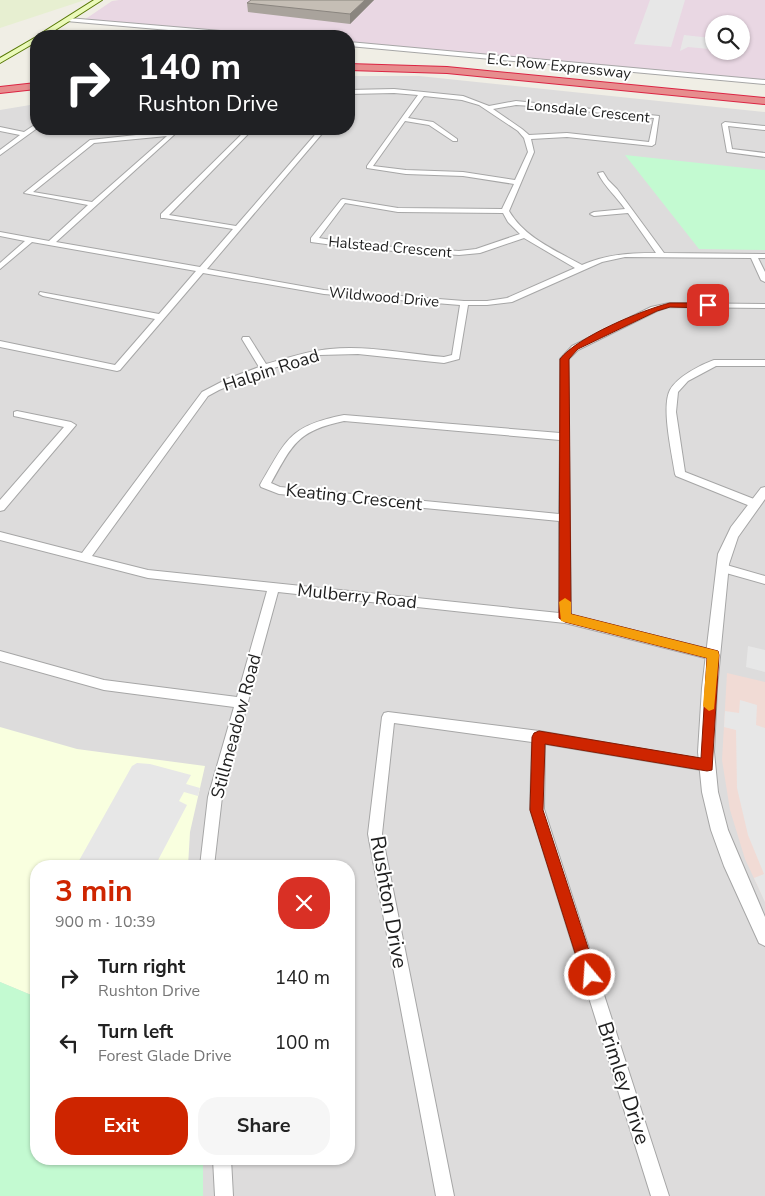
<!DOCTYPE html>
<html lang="en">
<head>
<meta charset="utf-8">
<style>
  :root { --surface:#fff; --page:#f6f6f6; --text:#222; --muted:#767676; --accent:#ce2500 }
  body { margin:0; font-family:"Nunito Sans",sans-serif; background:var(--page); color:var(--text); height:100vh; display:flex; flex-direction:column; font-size:19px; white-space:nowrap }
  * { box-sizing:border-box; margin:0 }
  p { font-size:16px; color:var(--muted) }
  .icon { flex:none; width:28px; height:28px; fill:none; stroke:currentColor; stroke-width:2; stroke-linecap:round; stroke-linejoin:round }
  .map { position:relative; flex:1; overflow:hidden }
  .side { position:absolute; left:30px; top:860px; width:325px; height:305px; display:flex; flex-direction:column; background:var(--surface); border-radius:20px; box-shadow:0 1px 4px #0004 }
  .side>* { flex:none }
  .banner { position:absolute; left:30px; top:30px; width:325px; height:105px; border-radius:20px; box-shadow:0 1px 4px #0004; background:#202124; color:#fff; overflow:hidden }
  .buttons { position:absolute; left:705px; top:15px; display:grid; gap:10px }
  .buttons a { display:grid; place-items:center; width:45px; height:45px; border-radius:50%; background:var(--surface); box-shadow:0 1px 4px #0004; font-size:25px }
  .pin { position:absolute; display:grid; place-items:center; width:42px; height:42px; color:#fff; margin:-21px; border-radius:10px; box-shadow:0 2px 8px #0006 }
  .me { position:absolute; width:55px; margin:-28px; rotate:342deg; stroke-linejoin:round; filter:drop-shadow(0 0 4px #0008) }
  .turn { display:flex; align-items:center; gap:18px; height:105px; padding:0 25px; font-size:22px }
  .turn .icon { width:65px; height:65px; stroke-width:2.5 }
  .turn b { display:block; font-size:35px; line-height:42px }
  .round { display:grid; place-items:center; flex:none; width:52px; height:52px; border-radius:20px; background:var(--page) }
  .summary { display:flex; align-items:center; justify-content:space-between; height:85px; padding:0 25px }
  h1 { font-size:30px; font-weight:700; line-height:38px; color:var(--accent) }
  .cta { display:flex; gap:10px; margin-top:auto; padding:10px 25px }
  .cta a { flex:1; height:58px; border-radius:20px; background:var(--accent); color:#fff; font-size:20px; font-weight:700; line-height:58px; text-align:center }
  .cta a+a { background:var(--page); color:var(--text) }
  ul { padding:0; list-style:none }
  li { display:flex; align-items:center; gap:15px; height:65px; padding:0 25px }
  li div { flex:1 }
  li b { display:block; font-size:19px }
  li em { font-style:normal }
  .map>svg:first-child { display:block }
</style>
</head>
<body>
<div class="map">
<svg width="765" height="1196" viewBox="0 0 765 1196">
  <rect width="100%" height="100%" fill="#f0eee5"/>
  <path fill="#dddcdc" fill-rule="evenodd" d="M349 76H419L765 112V1196H0V110L36 104V129H349ZM36 866H349V1159H36Z"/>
  <path fill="#f1dbd5" d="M727 673 765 682V902L745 859 730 810 722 760Z"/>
  <path fill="#e9d7e3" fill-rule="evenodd" d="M119 0H765V81L349 44V36H264L84 20 112 1ZM714 24H741V51H714Z"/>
  <path fill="#f9ffdf" d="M0 727 77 749 205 766 190 832 188 866H36V997L0 982Z"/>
  <path fill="#e7efd1" d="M0 0H85L0 28Z"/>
  <path fill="#c3fad1" d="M625 155 765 170V250L699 249Z
    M0 982 36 997V1159H203V1196H0Z"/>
  <path fill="#e7e7e7" d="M650 0H685L671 47 634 44Z
    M684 35 711 38 709 49 688 47 680 51Z
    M748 646 765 650V672L746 667Z
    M740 700 757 705 756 725 765 728V902L754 878 764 874 748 835 737 788 736 730 724 727 725 711 739 713Z
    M137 763 150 764 191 775 186 784 200 788 198 796 184 792 179 801 187 805 155 866H76L132 766Z"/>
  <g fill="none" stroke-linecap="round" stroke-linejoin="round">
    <defs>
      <path id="minor" d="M394 89 463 96 489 106 516 101 659 116 655 144 652 146 567 137 531 139 534 152 509 211C525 238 555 250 582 265 607 254 630 253 656 253L628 213 594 216 590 214 594 212 625 209C617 197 604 186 598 173L603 172 608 180 617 189 664 253 765 254V258H758L765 272V282L761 280 751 258 625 257 602 262 512 302 487 305H468L459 359 444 363 358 354 319 355 270 369 219 390 208 396 92 556 148 570 559 613V521L279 494 261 487 260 485C287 439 289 426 344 415L560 433V359L572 346 651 307 669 303 765 304V308L669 307 657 311 578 350 568 360 571 615 713 650 717 652 719 655 717 658 713 660 565 623 278 592 222 797 214 866H200L208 797 234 707 104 690 0 661V651L104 680 237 697 267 591 148 578 0 540V532L82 553 202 392 227 379 259 367 242 339 243 337H249L266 364C287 358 308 351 330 349 367 345 407 354 444 357L452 355 460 305 324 294 203 273 120 370 117 371 0 347V341L115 365 155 319 43 296 39 294 40 292 159 314 196 271 32 242 0 269V263L25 241 0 236V232L49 241 88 205 24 193 90 140 173 131 176 133 175 134 56 242 200 267 233 229 164 218H161V214L247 129H253L169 215 236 226 320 129H326L207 269 324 290 464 301H487L507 298 575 268 524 238 480 253 459 255 363 249 311 242V238L341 200 343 199 398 208 502 209 514 184 463 176 406 174 367 168V166L418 95 394 93 349 94V90ZM424 96 462 100 479 105 518 131 524 138 528 152 515 180 463 172 406 170 373 166 405 121 429 125 453 141H457V139L433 122 408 118ZM516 105 532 106 654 118 649 142 567 133 529 135 522 129 493 109ZM167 136 92 202 33 192 94 143ZM345 203 398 212 503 213 508 222 520 234 476 249 459 251 363 245 319 238ZM344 421 560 440 559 514 280 487 271 483C293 444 297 431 344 421Z
        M725 122 765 126V130L728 126 732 149 765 153V157L727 152 722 124Z
        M36 124V129L0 155V150L20 135 0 131V127L24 132Z
        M714 360H765V366H716L688 381 678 392 676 412 685 472 759 501 760 504 759 507 755 508 676 476 675 474C672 454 661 407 670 390 677 377 700 365 714 360Z
        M17 411 71 422 76 425 4 510 0 511V500L64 427 14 416V412Z
        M723 564 765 576V584L719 571 718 568 719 565Z
        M388 712 539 731 712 761 714 765 712 769 707 771 545 744 544 809 669 1196H651L530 809 532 742 394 723 382 834 454 1196H436L368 834 382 717 384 713Z
        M213 1159H231L233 1196H215Z"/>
      <path id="tertiary" d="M68 18 256 34 259 36H237L66 21Z
        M349 42 765 80V84L349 46Z
        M765 487V499L738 537 729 564 717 688 714 752 718 792 728 830 765 917V946L759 943 724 866 711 830 702 792 698 752 702 688 718 554 731 527 761 488Z"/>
      <path id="secondary" d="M94 0H102L46 36H37Z
        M36 37V42L0 63V58Z"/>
      <path id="motorway" d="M349 64 447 67 765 98V104L447 73 349 70Z
        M36 83V89L0 93V87Z"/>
    </defs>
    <use href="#minor" stroke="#a6a6a6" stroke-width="2"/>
    <use href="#tertiary" stroke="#a6a6a6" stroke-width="2"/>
    <use href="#secondary" stroke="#577805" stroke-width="2"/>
    <use href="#motorway" stroke="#db2543" stroke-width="2"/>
    <use href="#minor" fill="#fff" fill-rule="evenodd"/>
    <use href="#tertiary" fill="#fff" fill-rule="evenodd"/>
    <use href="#secondary" fill="#ebfaba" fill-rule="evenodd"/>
    <use href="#motorway" fill="#e78d8e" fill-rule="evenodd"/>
  </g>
  <path fill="#a9a39c" d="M251 0H374L350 24 248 12 247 3Z"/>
  <path fill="#8a857f" d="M365 0H374L350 24V14Z"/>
  <path fill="#c5beb5" stroke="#8a857f" d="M251 0H365L350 14 247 3Z"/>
  <path fill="#ce2500" stroke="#861800" d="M670 303H708L712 305 708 308 670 307 657 311 578 349 569 359 571 614 718 651 719 655 712 770 707 771 545 744 543 810 597 975 595 981 590 983 584 981 582 975 530 810 532 737 534 733 539 731 701 758 707 658 565 622 559 618 560 359C577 337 642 310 670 303Z"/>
  <path fill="#f59e0b" d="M565 598 571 602V614L718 651 719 655 714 709 709 711 703 706 707 658 561 621 559 602Z"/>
  <g text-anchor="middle" stroke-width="4" stroke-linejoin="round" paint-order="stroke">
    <g font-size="15" fill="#1f1f1f" stroke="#fff">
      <text transform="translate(559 66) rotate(6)" y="5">E.C. Row Expressway</text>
      <text transform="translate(588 111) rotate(6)" y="5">Lonsdale Crescent</text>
      <text transform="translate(390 247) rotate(5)" y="5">Halstead Crescent</text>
      <text transform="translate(384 297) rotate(5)" y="5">Wildwood Drive</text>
    </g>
    <g font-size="18" fill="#1f1f1f" stroke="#fff">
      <text transform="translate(271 370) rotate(-18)" y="6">Halpin Road</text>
      <text transform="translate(354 497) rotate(6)" y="6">Keating Crescent</text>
      <text transform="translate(357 596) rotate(6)" y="6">Mulberry Road</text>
      <text transform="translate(236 726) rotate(-75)" y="6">Stillmeadow Road</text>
    </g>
    <g font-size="21" fill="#1f1f1f" stroke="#fff">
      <text transform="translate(389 902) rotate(80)" y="7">Rushton Drive</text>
      <text transform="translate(624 1083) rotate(72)" y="7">Brimley Drive</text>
    </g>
  </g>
</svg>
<div class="buttons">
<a><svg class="icon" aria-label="search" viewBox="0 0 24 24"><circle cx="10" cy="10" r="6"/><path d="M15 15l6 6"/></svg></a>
</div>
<div class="pin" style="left:708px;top:305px;background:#d93025"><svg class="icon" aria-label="arrive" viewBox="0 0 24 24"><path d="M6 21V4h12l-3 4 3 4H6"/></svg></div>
<svg class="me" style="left:590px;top:975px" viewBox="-20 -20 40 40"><circle r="17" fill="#ce2500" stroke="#fff" stroke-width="3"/><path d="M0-11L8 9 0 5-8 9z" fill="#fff"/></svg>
<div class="banner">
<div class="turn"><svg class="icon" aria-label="right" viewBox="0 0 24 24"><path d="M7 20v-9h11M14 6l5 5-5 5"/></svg><div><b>140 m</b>Rushton Drive</div></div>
</div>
<section class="side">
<div class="summary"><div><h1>3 min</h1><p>900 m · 10:39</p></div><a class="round" style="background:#d93025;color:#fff"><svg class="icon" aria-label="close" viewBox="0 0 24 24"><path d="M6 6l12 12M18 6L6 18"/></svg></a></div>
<ul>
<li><svg class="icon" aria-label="right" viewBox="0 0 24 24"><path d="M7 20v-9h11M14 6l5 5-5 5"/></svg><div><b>Turn right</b><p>Rushton Drive</p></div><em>140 m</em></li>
<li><svg class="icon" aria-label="left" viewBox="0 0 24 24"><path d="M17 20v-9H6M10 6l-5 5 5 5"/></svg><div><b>Turn left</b><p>Forest Glade Drive</p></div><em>100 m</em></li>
</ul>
<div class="cta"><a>Exit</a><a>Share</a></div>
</section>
</div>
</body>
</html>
